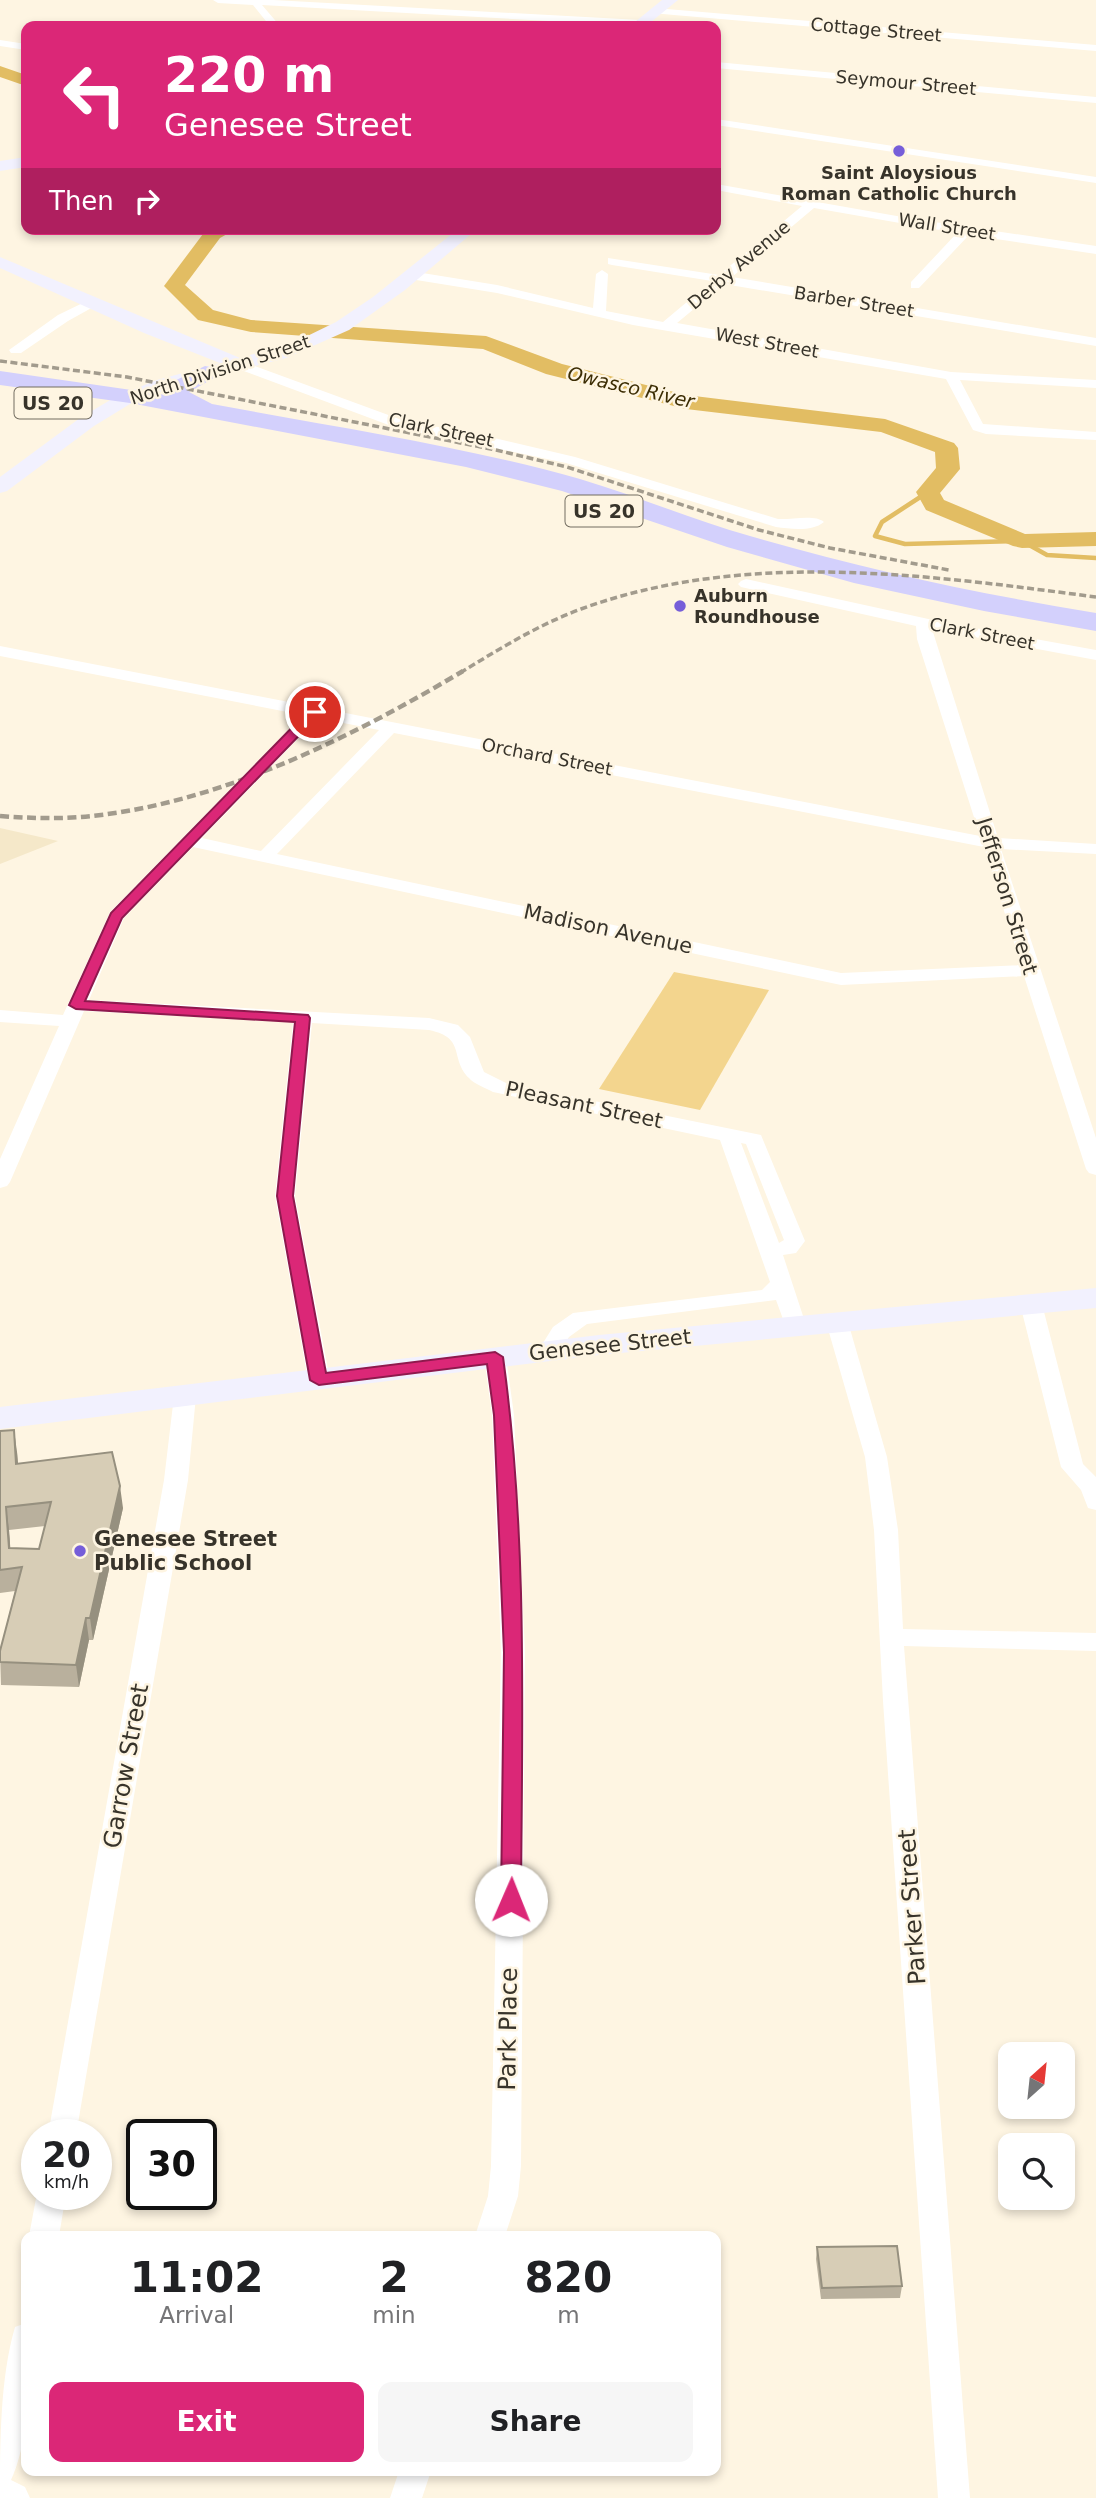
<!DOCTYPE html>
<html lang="en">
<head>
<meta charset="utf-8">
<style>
  :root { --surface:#fff; --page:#f6f6f6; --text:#202124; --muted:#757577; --accent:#db2777 }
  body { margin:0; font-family:"DejaVu Sans",sans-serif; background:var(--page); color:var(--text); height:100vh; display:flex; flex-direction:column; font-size:26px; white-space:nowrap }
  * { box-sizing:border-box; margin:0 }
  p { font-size:23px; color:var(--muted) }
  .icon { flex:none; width:38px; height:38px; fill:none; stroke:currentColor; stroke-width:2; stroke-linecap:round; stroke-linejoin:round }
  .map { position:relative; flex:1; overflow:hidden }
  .sheet { position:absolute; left:21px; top:2231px; width:700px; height:245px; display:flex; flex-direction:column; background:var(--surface); border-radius:14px; box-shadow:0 4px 10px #0003 }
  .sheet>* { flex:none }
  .guide { position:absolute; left:21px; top:21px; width:700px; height:214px; border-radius:14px; box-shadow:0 4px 10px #0003; background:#db2777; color:#fff; overflow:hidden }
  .needle { width:46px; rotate:27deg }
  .controls { position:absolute; left:998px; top:2042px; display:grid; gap:14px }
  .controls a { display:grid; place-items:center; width:77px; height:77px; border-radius:14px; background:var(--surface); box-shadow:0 4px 10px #0003; font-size:35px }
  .speed { position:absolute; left:21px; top:2119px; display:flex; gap:14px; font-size:35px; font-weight:700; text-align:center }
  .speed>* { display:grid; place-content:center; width:91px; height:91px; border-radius:50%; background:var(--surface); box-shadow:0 4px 10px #0003; line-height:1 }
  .speed small { font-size:18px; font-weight:400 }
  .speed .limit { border:4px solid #111; border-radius:10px; background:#fff; color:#111 }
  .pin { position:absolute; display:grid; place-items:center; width:60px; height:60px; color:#fff; margin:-30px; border:4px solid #fff; border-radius:50%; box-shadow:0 2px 7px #0007 }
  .me { position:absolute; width:77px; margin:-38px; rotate:1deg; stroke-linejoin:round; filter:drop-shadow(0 0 5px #0008) }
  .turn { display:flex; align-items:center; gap:24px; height:147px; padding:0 28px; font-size:32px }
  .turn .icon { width:91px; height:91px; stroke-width:2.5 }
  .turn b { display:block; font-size:49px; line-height:60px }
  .then { display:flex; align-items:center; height:66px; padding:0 28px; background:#0003; gap:14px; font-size:26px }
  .eta { display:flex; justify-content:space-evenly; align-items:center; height:119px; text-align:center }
  .eta b { font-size:42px; font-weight:600; line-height:49px }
  .primary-button { display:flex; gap:14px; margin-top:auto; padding:14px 28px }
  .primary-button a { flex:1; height:80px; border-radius:14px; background:var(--accent); color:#fff; font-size:28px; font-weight:600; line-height:80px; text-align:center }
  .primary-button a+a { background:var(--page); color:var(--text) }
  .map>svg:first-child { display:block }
</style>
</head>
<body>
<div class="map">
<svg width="1096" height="2498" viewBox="0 0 1096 2498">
  <rect width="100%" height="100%" fill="#fef5e2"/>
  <path fill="#f5e8c9" d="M0 828 58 841 0 864Z"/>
  <path fill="#f3d58e" d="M674 972 769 990 700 1110 599 1089Z"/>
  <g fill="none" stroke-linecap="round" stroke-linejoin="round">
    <path stroke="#e2bd63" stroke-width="4.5" d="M928 492 882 522 875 536 905 544 1022 541 1047 555 1096 558"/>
    <path fill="#e2bd63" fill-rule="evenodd" d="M0 66 26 75V86L0 77Z
      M236 229 220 238 185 285 213 310 251 320 486 336 562 364 686 395 885 419 954 443 958 448 960 469 940 493 944 500 1025 534 1096 532V546L1022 548 1013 546 926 510 916 492 936 468 935 452 881 432 686 409 546 374 483 349 251 332 198 320 164 286 206 230Z"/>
    <path fill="#fff" fill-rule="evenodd" d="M213 0H273L640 20 645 23 640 26 262 5 280 26H270L253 5 218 3Z
      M655 8 1096 45V51L651 13V9Z
      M0 40 26 44V50L0 46Z
      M716 62 1096 97V103L716 68Z
      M716 119 1096 177V183L716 125Z
      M716 184 908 218 1096 246V254L969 235 919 288H911V282L957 233 814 208 732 277 1096 338V346L724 284 677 323 951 372 1096 380V388L960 380 983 424 1096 432V440L986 434 973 430 946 379 633 325 497 293 410 279 404 275 410 271 497 285 593 308 596 274 602 270 608 274 606 311 663 322 712 281 612 265 608 264V258L719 275 802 206 716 190Z
      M91 299 95 300V306L68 321 21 353H11L9 350 58 315Z
      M238 360 402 420 490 437 575 457 778 519C791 520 815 514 824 522 812 532 791 529 776 527L566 463 394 427 233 367V361Z
      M746 579 942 622 1096 650V660L932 629 998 838 1096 844V854L1001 849 1096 1138V1175L1089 1173 1086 1169 1024 976 841 985 193 847 124 918 89 1000 429 1018 458 1025 470 1037 484 1072 506 1083 761 1135 805 1241 796 1253 783 1255 806 1325 803 1330H787L776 1300 587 1324 569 1337 557 1356H541L538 1351 553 1327 573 1313 762 1290 770 1282 720 1140 493 1092C486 1088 474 1084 469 1078 449 1058 467 1038 429 1030L312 1023 295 1196 330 1380 327 1385 319 1387 311 1385 308 1380 275 1196 293 1022 84 1011 10 1182 7 1186 0 1188V1159L59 1026 0 1022V1010L63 1015 110 912 303 715 0 656V646L980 836 917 639 916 626 741 587 738 584 741 581ZM318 718 379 730 261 851 202 838ZM394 733 984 847 1021 965 841 973 277 854ZM741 1143 746 1144 784 1240 779 1243Z
      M1031 1297 1039 1299 1042 1304 1083 1464 1096 1477V1510L1088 1508 1081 1490 1061 1467 1020 1304 1023 1299Z
      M837 1315 845 1317 848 1322 887 1457 898 1530 903 1629 1096 1633V1651L904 1646 970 2498H938L883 1701 874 1530 865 1457 826 1322 829 1317Z
      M495 1350 503 1352 506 1357 514 1415 525 1652 521 2166 518 2196 505 2236H475L488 2196 491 2166 501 1652 492 1415 484 1357 487 1352Z
      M185 1389 193 1391 196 1396 188 1480 76 2135H48L164 1480 174 1396 177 1391Z
      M37 2193 66 2194 59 2236H29Z
      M26 2323C28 2373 32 2434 11 2480L25 2487 30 2498H0C0 2443 0 2378 15 2327Z
      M399 2471H431L422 2498H390Z"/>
    <path fill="#f2f1fe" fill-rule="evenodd" d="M662 0H678L646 26H630Z
      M26 157V167L0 171V161Z
      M458 229H477L405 290 349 330 286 358 170 388 130 404 94 426 7 491 0 493V477L80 418 117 396 157 380 220 363 144 333 0 268V257L240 358 295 342 336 322 373 297Z
      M1096 1288V1308L599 1355 0 1429V1407L599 1335Z"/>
    <path fill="#d3d0fc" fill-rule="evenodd" d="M205 366 214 368 217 373 214 378 189 392 212 404C334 427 459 445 580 479 637 496 693 520 750 536 864 569 979 594 1096 613V631L984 611 854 583 727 547 562 491 466 467 130 403 0 385V371L166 395 163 390 166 385Z"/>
    <path stroke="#a29b8d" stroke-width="3.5" stroke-dasharray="7 3.5" stroke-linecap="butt" d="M0 361 127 377 496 450 567 467 759 530 830 548 949 570
      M460 673C499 649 538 625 581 609 745 549 928 575 1096 597"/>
    <path stroke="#a29b8d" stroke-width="4.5" stroke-dasharray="9 4.5" stroke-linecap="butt" d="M0 816C27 818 53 819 80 817 212 807 351 738 463 671"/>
  </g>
  <path fill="#b9b09d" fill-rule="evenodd" d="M0 1431 17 1452 18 1464 123 1508 93 1640H89L79 1687 1 1685 0 1651 15 1591 0 1593ZM45 1526 39 1549 10 1548 9 1530Z
    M817 2247 902 2286 900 2298 821 2299 816 2259Z"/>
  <path fill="#96907f" d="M14 1430 17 1452 20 1486 16 1464Z
    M120 1486 123 1508 93 1640 90 1618Z
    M6 1507 9 1530 12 1571 9 1548Z
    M86 1618 89 1640 79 1687 76 1665Z"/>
  <path fill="#d7cdb6" stroke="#96907f" stroke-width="2" fill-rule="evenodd" d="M14 1430 16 1464 112 1452 120 1486 90 1618H86L76 1665 0 1662V1651L22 1567 0 1570V1431ZM51 1502 39 1549 9 1548 6 1507Z
    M897 2246 902 2286 822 2288 817 2247Z"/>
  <path fill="#db2777" stroke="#8e194d" stroke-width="2" d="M315 708 321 712 319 715 122 918 85 1001 308 1015 310 1018 293 1196 326 1373 495 1352 503 1357C528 1537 522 1720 521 1900L518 1906 511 1908 503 1906 501 1900 504 1652 494 1415 487 1364 319 1385 310 1380 277 1196 295 1022 76 1009 69 1005 111 913 310 709Z"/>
  <g fill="#765ed9" stroke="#fef5e2" stroke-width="2.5">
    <circle cx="899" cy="151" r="7"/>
    <circle cx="680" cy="606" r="7"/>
    <circle cx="80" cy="1551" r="7"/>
  </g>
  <g text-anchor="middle" stroke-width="5" stroke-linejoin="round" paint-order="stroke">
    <g font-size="18" fill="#37332a" stroke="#fef5e2">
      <text transform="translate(876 30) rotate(5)" y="6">Cottage Street</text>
      <text transform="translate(906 83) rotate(5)" y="6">Seymour Street</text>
      <text transform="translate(947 227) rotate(9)" y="6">Wall Street</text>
      <text transform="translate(739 265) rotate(-40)" y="6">Derby Avenue</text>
      <text transform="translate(854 302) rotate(9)" y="6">Barber Street</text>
      <text transform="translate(767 343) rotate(10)" y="6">West Street</text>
      <text transform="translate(220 370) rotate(-18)" y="6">North Division Street</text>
      <text transform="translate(441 430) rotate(12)" y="6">Clark Street</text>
      <text transform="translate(982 634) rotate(11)" y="6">Clark Street</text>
      <text transform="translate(547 757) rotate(11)" y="6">Orchard Street</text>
    </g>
    <g font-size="18" font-weight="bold" fill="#37332a" stroke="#fef5e2">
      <text x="899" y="179">Saint Aloysious<tspan x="899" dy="21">Roman Catholic Church</tspan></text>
      <text x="694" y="602" text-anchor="start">Auburn<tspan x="694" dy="21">Roundhouse</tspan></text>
    </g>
    <g font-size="19" font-style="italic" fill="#3c2d04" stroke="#fef5e2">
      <text transform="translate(631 387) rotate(13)" y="7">Owasco River</text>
    </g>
    <g fill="#fef5e2" stroke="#736d61" stroke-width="2">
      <rect x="14.5" y="387.5" width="77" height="31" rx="5"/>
      <rect x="565.5" y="495.5" width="77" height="31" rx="5"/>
    </g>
    <g font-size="19" font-weight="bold" fill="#37332a">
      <text x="53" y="410">US 20</text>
      <text x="604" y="518">US 20</text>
    </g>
    <g font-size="21" fill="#37332a" stroke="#fef5e2">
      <text transform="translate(1007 896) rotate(73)" y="7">Jefferson Street</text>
      <text transform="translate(608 929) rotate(12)" y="7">Madison Avenue</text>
      <text transform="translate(584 1105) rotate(12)" y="7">Pleasant Street</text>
      <text transform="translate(610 1345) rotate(-6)" y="7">Genesee Street</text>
    </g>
    <g font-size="21" font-weight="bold" fill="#37332a" stroke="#fef5e2" text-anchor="start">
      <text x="94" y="1546">Genesee Street<tspan x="94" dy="24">Public School</tspan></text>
    </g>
    <g font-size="24" fill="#37332a" stroke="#fef5e2">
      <text transform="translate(126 1766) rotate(-80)" y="8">Garrow Street</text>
      <text transform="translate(912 1907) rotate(-94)" y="8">Parker Street</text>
      <text transform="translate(508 2029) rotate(-89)" y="8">Park Place</text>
    </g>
  </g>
</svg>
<div class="controls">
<a><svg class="needle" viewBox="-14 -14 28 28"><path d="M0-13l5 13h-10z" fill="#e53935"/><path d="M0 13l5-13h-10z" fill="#757577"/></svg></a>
<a><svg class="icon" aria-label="search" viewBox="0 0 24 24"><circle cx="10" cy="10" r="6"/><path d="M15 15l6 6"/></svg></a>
</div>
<div class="speed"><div>20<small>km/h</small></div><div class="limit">30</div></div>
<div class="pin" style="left:315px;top:712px;background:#d93025"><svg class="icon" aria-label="arrive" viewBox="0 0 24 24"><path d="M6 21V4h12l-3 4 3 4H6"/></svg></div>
<svg class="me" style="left:511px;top:1900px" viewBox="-20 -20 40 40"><circle r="19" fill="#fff"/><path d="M0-13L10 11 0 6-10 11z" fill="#db2777"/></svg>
<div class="guide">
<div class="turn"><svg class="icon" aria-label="left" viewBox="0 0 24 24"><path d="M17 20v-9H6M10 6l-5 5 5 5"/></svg><div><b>220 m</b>Genesee Street</div></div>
<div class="then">Then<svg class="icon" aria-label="right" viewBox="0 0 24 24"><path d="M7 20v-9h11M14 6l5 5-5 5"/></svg></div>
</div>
<section class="sheet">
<div class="eta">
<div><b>11:02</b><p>Arrival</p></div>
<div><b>2</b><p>min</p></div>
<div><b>820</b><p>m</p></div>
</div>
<div class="primary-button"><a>Exit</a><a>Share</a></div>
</section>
</div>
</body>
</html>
